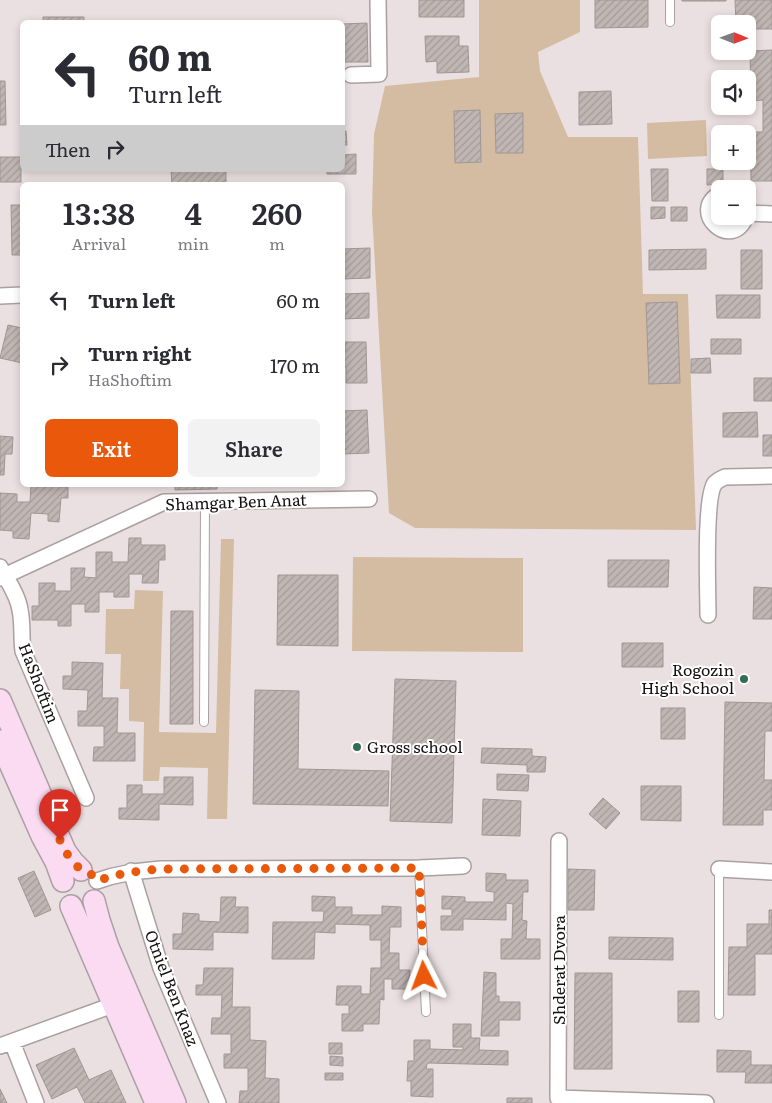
<!DOCTYPE html>
<html lang="en">
<head>
<meta charset="utf-8">
<style>
  :root { --surface:#fff; --page:#f2f2f3; --text:#2b2b33; --muted:#7c7c81; --accent:#ea580c }
  body { margin:0; font-family:Literata,serif; background:var(--page); color:var(--text); height:100vh; display:flex; flex-direction:column; font-size:19px; white-space:nowrap }
  * { box-sizing:border-box; margin:0 }
  p { font-size:16px; color:var(--muted) }
  .icon { flex:none; width:28px; height:28px; fill:none; stroke:currentColor; stroke-width:2; stroke-linecap:round; stroke-linejoin:round }
  .map { position:relative; flex:1; overflow:hidden }
  .panel { position:absolute; left:20px; top:182px; width:325px; height:305px; display:flex; flex-direction:column; background:var(--surface); border-radius:8px; box-shadow:0 2px 8px #0003 }
  .panel>* { flex:none }
  .banner { position:absolute; left:20px; top:20px; width:325px; height:152px; border-radius:8px; box-shadow:0 2px 8px #0003; background:#fff; color:var(--text); overflow:hidden }
  .needle { width:32px; rotate:91deg }
  .buttons { position:absolute; left:711px; top:15px; display:grid; gap:10px }
  .buttons a { display:grid; place-items:center; width:45px; height:45px; border-radius:8px; background:var(--surface); box-shadow:0 2px 8px #0003; font-size:25px }
  .pin { position:absolute; display:grid; place-items:center; width:42px; height:42px; color:#fff; margin:-51px -21px; border-radius:50% 50% 50% 0; rotate:-45deg; box-shadow:0 0 5px #0007 }
  .pin .icon { rotate:45deg }
  .me { position:absolute; width:55px; margin:-28px; rotate:357deg; stroke-linejoin:round; filter:drop-shadow(0 0 4px #0008) }
  .turn { display:flex; align-items:center; gap:18px; height:105px; padding:0 25px; font-size:22px }
  .turn .icon { width:65px; height:65px; stroke-width:2.5 }
  .turn b { display:block; font-size:35px; line-height:42px }
  .then { display:flex; align-items:center; height:48px; padding:0 25px; background:#0003; gap:10px; font-size:19px }
  .eta { display:flex; justify-content:space-evenly; align-items:center; height:85px; text-align:center }
  .eta b { font-size:30px; font-weight:600; line-height:35px }
  .cta { display:flex; gap:10px; margin-top:auto; padding:10px 25px }
  .cta a { flex:1; height:58px; border-radius:8px; background:var(--accent); color:#fff; font-size:20px; font-weight:600; line-height:58px; text-align:center }
  .cta a+a { background:var(--page); color:var(--text) }
  ul { padding:0; list-style:none }
  li { display:flex; align-items:center; gap:15px; height:65px; padding:0 25px }
  li div { flex:1 }
  li b { display:block; font-size:19px }
  li em { font-style:normal }
  .map>svg:first-child { display:block }
</style>
</head>
<body>
<div class="map">
<svg width="772" height="1103" viewBox="0 0 772 1103">
  <defs>
    <pattern id="building-hatch" width="6" height="6" patternUnits="userSpaceOnUse" patternTransform="scale(1.25)"><rect width="6" height="6" fill="#c0b6b3"/><path d="M-1 1l2-2M0 6l6-6M5 7l2-2" fill="none" stroke="#a49b99"/></pattern>
  </defs>
  <rect width="100%" height="100%" fill="#ebe0e1"/>
  <path fill="#d3bca1" d="M479 0H580V32L538 52 540 71 568 137H638L643 294H688L696 530 415 528 389 513 372 212 374 134 385 86 479 77Z
    M706 120 707 156 648 159 647 123Z
    M221 539H234L227 819H207L208 768 160 767 159 781H143L144 722 129 721V689H120L121 654H105L106 609H134L135 590 163 591 159 732 216 733Z
    M353 557 523 558V652L352 651Z"/>
  <path fill="url(#building-hatch)" stroke="#a09794" d="M419 0H464V17H419Z
    M595 0H648V27L595 28Z
    M682 0H726V1H682Z
    M735 0H772V29H748V24H736Z
    M43 17H84V22H43Z
    M367 23 368 62H342V24Z
    M425 36H459V46H468L469 72 437 73V61L426 62Z
    M772 50V181H751L750 132H763V100L751 101 750 51Z
    M0 81H5L6 125H0Z
    M611 91 612 124 579 125V92Z
    M480 110 481 162 455 163 454 111Z
    M523 113V153H496L495 114Z
    M342 131H346L347 145H342Z
    M356 154V174H327V170H342V155Z
    M0 157H21V182H0Z
    M651 169H668V201H652Z
    M707 169H723V184L707 185Z
    M171 170H226V183H200V185H172Z
    M11 205H22V255H12Z
    M651 207H665V218L651 219Z
    M671 207H687V221H671Z
    M370 248V278L342 279V249Z
    M706 249V269L649 270V250Z
    M741 250H762V289H741Z
    M369 293V318L342 319V294Z
    M716 295H760V318H717Z
    M677 302 680 383 649 384 646 303Z
    M8 325 22 328V363L0 358Z
    M711 339H741V354H711Z
    M345 342H366L367 383H346V367H342V352H345Z
    M710 358 711 373H691V359Z
    M754 378H772V401H754Z
    M367 410 369 453 342 454V411Z
    M757 412 758 437H723V413Z
    M763 435H772V456H763Z
    M0 436 13 437 12 454H5L4 475H0Z
    M31 485 68 487V498H61L59 522 48 521V514L31 513 29 539 13 538V531L0 530V493L17 494V502H30Z
    M175 485H217V489L175 490Z
    M129 538H141V545H165V560H159L158 583H142L143 574H129V597H114V592H99V612H85V604H71V626H58V620H32V606H39V583H55V591H71V568H85L84 577 96 578V552H112V562H128Z
    M608 560H669L668 587H608Z
    M278 575H338V646L277 645Z
    M754 587 772 588V619H753Z
    M171 611H193V724H170Z
    M622 643H663V667H622Z
    M72 662 103 663 102 698H118L117 733H135V761H93L94 747H104V726H78V711H87L88 690 63 689V676H72Z
    M395 679 456 681 452 823 390 821Z
    M255 690 299 691 298 769 389 771 388 806 253 804Z
    M725 702 772 703V731H765L764 780H772V810H763V825H723Z
    M661 708H685V739H661Z
    M482 748 532 749V756L546 757 545 772H527V765L481 763Z
    M497 774 529 775 528 791 497 790Z
    M164 777H193V805L159 804V820L119 819V808H127V785H142V794H164Z
    M641 786H681V821L641 820Z
    M603 798 620 813 606 829 589 814Z
    M483 799 521 801 520 836 482 835Z
    M568 869 595 870 594 910H568Z
    M34 871 51 910 35 917 18 878Z
    M486 873 506 874V880H528V892H523L522 920 527 921 526 939H540V959H501V939H512L513 904 506 903V920L463 919V930H441V916H452V909H442V896L465 897V902H494V892L486 891Z
    M312 896 335 897V907H352V915H382V906L401 907V927H390L389 953H399V970H410L409 989H392V979H384V1000L380 999 379 1024H363V1031H342V1014H349V1005H336L337 986H361V994H370L371 968H381V940H370V925L335 924V933L315 932 314 959H272L273 922H323L324 911H312Z
    M221 897H236L235 907H248V933L213 932V950L173 949V934H182L183 913 199 914V921L220 922Z
    M769 910H772V954H755V995H728L729 947H747V924H769Z
    M609 937 673 938V960L609 959Z
    M204 968H233L232 1007H250V1040L266 1041 265 1078 279 1079V1103H239L240 1091H248V1068H224V1054H231V1034H211L212 1018H221L222 995H196V985H203Z
    M484 972 496 973V996H499V1002H520V1020H499V1036H481Z
    M575 973H612V1069H574Z
    M678 991H699V1022H678Z
    M453 1024H471V1038H480L479 1050 508 1051V1065L429 1063 427 1064 426 1069H433V1097L411 1096V1081H407L408 1061H414V1040H430V1049L463 1050V1047H453Z
    M329 1043H342V1054H329Z
    M74 1048 89 1080 111 1070 126 1103H85L77 1087 52 1099 36 1065Z
    M717 1050 751 1051V1065H772V1083H745L746 1072H717Z
    M330 1056 343 1057V1066L330 1065Z
    M325 1073H343V1080H325Z
    M0 1089 7 1103H0Z
    M507 1098H532V1103H507Z"/>
  <g fill="none" stroke-linecap="round" stroke-linejoin="round">
    <defs>
      <path id="lane" d="M670 0V22
        M204 722 205 501
        M419 868 426 1012
        M719 869V1015"/>
      <path id="street" d="M351 75 379 74 378 0
        M720 194C688 211 732 253 746 216
        M748 213 772 214
        M0 296 22 295
        M0 567C7 580 18 595 20 610 23 623 21 637 23 651L86 798
        M0 578 164 502 369 499
        M708 615C708 592 704 497 715 483 718 480 721 479 725 477L772 476
        M559 841 558 1098 706 1103
        M719 869 772 872
        M131 871 161 968 218 1103
        M97 881C119 873 138 871 161 869L419 868 463 866
        M12 1042 36 1103
        M0 1046 113 1005"/>
      <path id="secondary" d="M0 700 65 851 73 862 81 870
        M0 741 42 836 56 862 63 881
        M94 901 99 920 108 947 175 1103
        M71 906 156 1103"/>
    </defs>
    <use href="#lane" stroke="#aaa0a1" stroke-width="10"/>
    <use href="#street" stroke="#aaa0a1" stroke-width="18"/>
    <use href="#secondary" stroke="#aaa0a1" stroke-width="24"/>
    <use href="#lane" stroke="#fff" stroke-width="8"/>
    <use href="#street" stroke="#fff" stroke-width="15"/>
    <use href="#secondary" stroke="#fadbf2" stroke-width="21"/>
  </g>
  <g fill="none" stroke-linecap="round" stroke-linejoin="round">
    <path stroke="#ea580c" stroke-width="9" stroke-dasharray="0 16.2" d="M60 840 65 851 73 862 81 870 90 873 97 881C119 873 138 871 161 869L419 868 424 976"/>
  </g>
  <g fill="#326c56" stroke="#fff" stroke-width="2">
    <circle cx="744" cy="679" r="5"/>
    <circle cx="357" cy="747" r="5"/>
  </g>
  <g text-anchor="middle" stroke-width="4" stroke-linejoin="round" paint-order="stroke">
    <g font-size="16" fill="#141010" stroke="#fff">
      <text transform="translate(236 502) rotate(-2)" y="6">Shamgar Ben Anat</text>
      <text transform="translate(39 683) rotate(69)" y="6">HaShoftim</text>
      <text transform="translate(559 970) rotate(-90)" y="6">Shderat Dvora</text>
      <text transform="translate(172 988) rotate(69)" y="6">Otniel Ben Knaz</text>
    </g>
    <g font-size="16" fill="#141010" stroke="#fff" text-anchor="end">
      <text x="734" y="676">Rogozin<tspan x="734" dy="18">High School</tspan></text>
      <text x="367" y="753" text-anchor="start">Gross school</text>
    </g>
  </g>
</svg>
<div class="buttons">
<a><svg class="needle" viewBox="-14 -14 28 28"><path d="M0-13l5 13h-10z" fill="#e53935"/><path d="M0 13l5-13h-10z" fill="#7c7c81"/></svg></a>
<a><svg class="icon" aria-label="sound" viewBox="0 0 24 24"><path d="M4 9h4l5-4v14l-5-4H4zM17 9q2 3 0 6"/></svg></a>
<a>+</a>
<a>−</a>
</div>
<div class="pin" style="left:60px;top:840px;background:#d93025"><svg class="icon" aria-label="arrive" viewBox="0 0 24 24"><path d="M6 21V4h12l-3 4 3 4H6"/></svg></div>
<svg class="me" style="left:424px;top:976px" viewBox="-20 -20 40 40"><path d="M0-17L14 15 0 8-14 15z" fill="#ea580c" stroke="#fff" stroke-width="4"/></svg>
<div class="banner">
<div class="turn"><svg class="icon" aria-label="left" viewBox="0 0 24 24"><path d="M17 20v-9H6M10 6l-5 5 5 5"/></svg><div><b>60 m</b>Turn left</div></div>
<div class="then">Then<svg class="icon" aria-label="right" viewBox="0 0 24 24"><path d="M7 20v-9h11M14 6l5 5-5 5"/></svg></div>
</div>
<section class="panel">
<div class="eta">
<div><b>13:38</b><p>Arrival</p></div>
<div><b>4</b><p>min</p></div>
<div><b>260</b><p>m</p></div>
</div>
<ul>
<li><svg class="icon" aria-label="left" viewBox="0 0 24 24"><path d="M17 20v-9H6M10 6l-5 5 5 5"/></svg><div><b>Turn left</b></div><em>60 m</em></li>
<li><svg class="icon" aria-label="right" viewBox="0 0 24 24"><path d="M7 20v-9h11M14 6l5 5-5 5"/></svg><div><b>Turn right</b><p>HaShoftim</p></div><em>170 m</em></li>
</ul>
<div class="cta"><a>Exit</a><a>Share</a></div>
</section>
</div>
</body>
</html>
